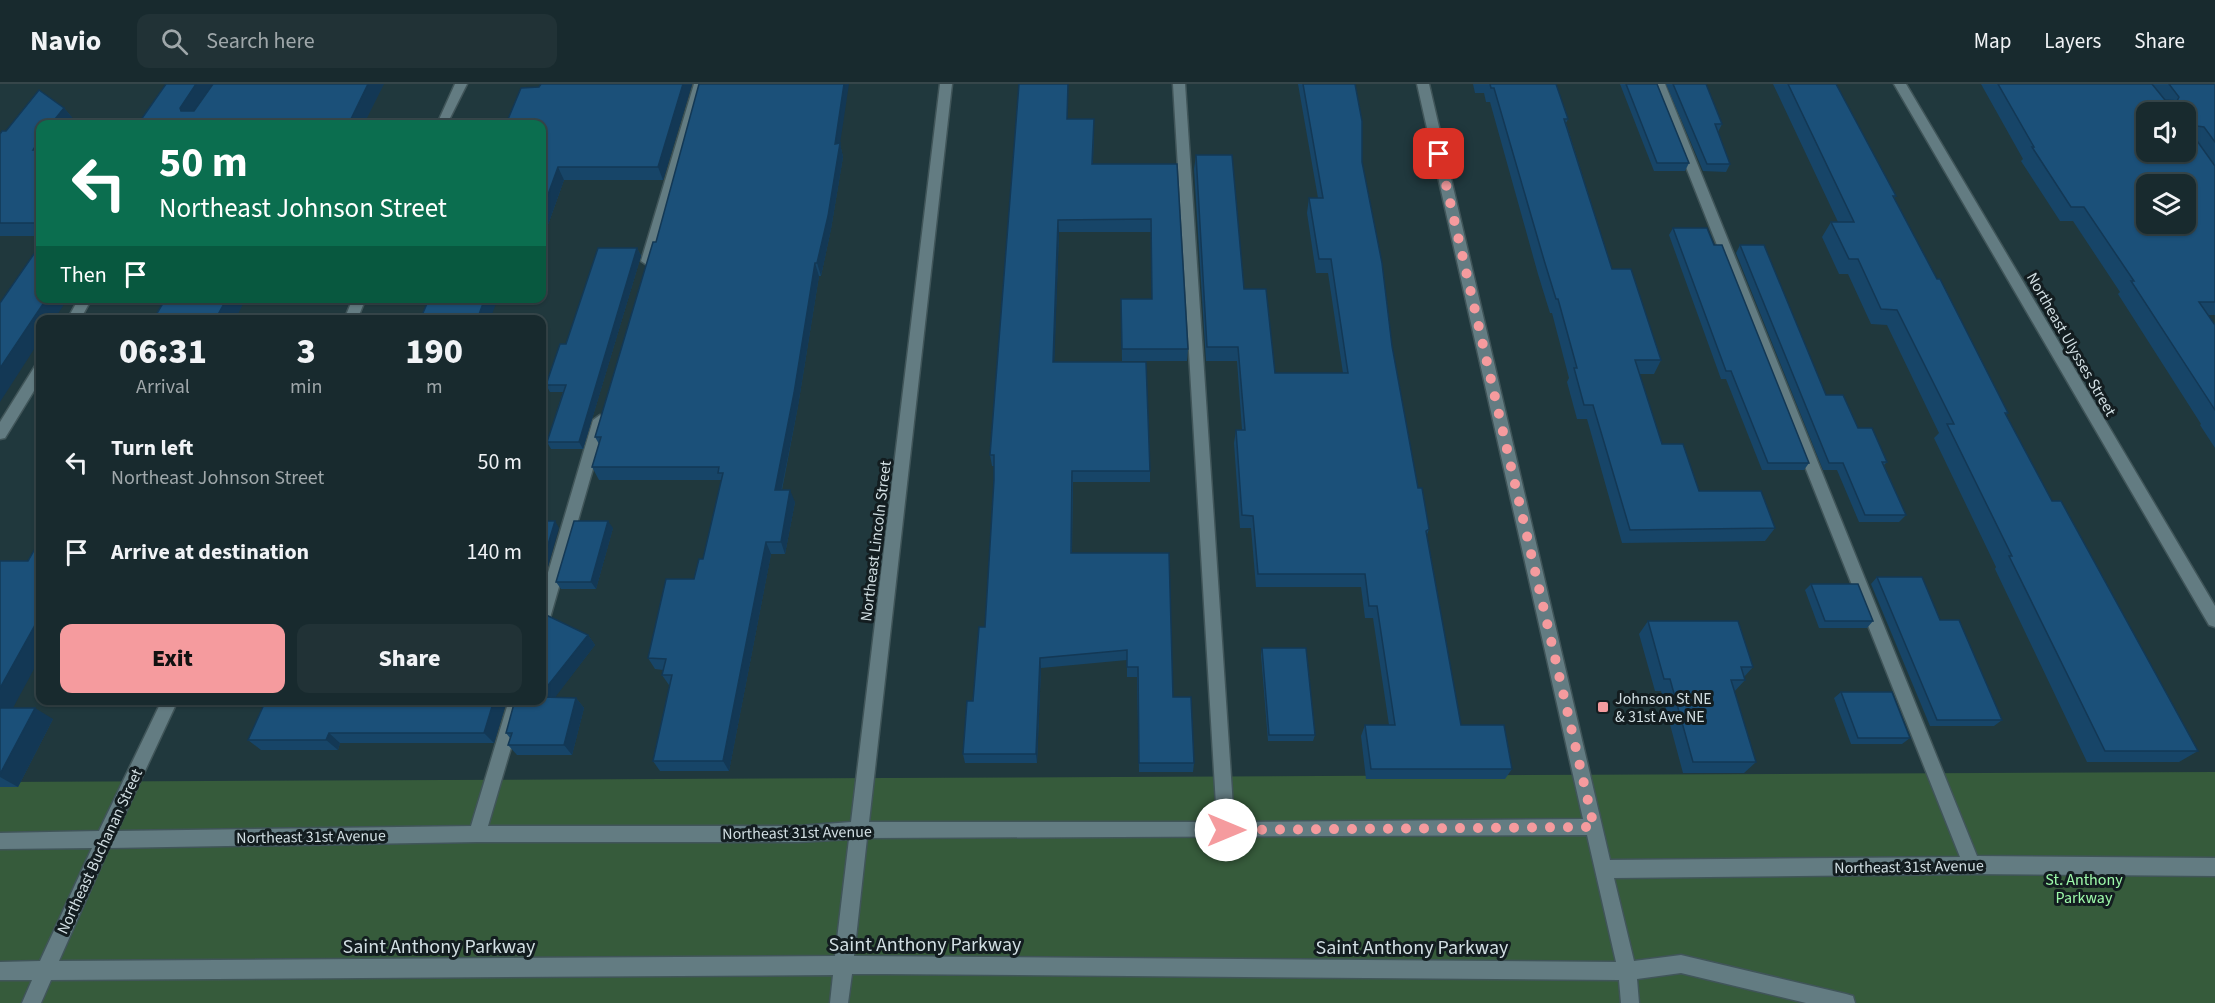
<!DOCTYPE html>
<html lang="en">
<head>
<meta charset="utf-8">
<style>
  :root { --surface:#182a2e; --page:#213236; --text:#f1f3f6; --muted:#9fa7aa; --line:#36464a; --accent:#f59b9e }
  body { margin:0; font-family:"Source Sans 3",sans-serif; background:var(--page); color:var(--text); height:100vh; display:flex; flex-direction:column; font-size:22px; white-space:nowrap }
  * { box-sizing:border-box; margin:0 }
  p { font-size:20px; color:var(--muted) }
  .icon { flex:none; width:33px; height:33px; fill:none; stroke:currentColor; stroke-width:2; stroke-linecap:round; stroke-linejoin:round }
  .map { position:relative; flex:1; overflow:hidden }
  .details { position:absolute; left:36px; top:231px; width:510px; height:390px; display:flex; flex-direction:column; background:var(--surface); border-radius:12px; box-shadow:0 2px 4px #0004,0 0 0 2px var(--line) }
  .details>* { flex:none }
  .guide { position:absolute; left:36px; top:36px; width:510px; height:183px; border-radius:12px; box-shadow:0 2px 4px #0004,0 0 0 2px var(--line); background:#0b6e4f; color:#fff; overflow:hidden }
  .controls { position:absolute; left:2136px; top:18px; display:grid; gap:12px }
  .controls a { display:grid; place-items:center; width:60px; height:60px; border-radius:12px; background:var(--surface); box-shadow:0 2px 4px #0004,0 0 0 2px var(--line); font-size:30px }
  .pin { position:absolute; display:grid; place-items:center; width:51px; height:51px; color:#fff; margin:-26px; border-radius:12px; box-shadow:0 3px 9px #0006 }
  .me { position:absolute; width:66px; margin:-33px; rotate:90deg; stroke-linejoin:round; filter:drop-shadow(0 0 4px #0008) }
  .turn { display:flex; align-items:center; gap:21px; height:126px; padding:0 24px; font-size:27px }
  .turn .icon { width:78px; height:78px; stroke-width:2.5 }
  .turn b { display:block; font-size:42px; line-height:51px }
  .then { display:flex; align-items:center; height:57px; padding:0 24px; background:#0003; gap:12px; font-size:22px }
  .eta { display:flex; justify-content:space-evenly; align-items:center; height:102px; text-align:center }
  .eta b { font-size:36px; font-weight:800; line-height:42px }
  .action { display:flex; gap:12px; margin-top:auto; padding:12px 24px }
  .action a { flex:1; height:69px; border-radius:12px; background:var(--accent); color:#111; font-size:24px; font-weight:800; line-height:69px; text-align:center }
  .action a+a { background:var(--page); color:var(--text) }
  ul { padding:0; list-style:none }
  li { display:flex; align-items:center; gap:18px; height:90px; padding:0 24px }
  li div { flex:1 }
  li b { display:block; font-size:22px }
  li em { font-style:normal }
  header { display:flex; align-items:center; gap:36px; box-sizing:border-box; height:84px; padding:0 30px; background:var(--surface); border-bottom:2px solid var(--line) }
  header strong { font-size:28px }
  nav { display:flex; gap:33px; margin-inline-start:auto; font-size:21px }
  .search { width:420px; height:54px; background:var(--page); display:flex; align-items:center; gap:15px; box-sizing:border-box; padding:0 21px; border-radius:12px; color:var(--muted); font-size:22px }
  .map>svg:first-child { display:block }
</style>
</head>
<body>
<header>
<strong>Navio</strong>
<div class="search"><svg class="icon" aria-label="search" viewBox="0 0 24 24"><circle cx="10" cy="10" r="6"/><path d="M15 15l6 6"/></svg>Search here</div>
<nav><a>Map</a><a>Layers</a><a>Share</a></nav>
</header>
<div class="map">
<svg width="2215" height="919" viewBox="0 0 2215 919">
  <rect width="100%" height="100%" fill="#20383d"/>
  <path fill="#365b3b" d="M2215 688V919H0V698Z"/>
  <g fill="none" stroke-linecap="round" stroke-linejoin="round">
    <defs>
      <path id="minor" d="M455 0H467L447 40H437Z
        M694 0H706L653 177 647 181 641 177Z
        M940 0H952L869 738H1217L1173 0H1185L1234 738 1583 735 1417 0H1429L1610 776 1960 773 1653 0H1665L1977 772 2215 774V792L1972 790 1614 794 1634 877 1681 871 1846 910 1853 912 1855 919H1806L1681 889 1637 895 1639 919H1621L1619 896 885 890H852L848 919H830L833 891 51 896 41 919H22L32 896H0V878L40 877 92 764 0 765V749L99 747 162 616H178L117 747 471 742 509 616H525L488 742H799L851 738ZM1587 751 1616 878 854 872 867 754ZM849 755 835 872 59 877 109 764 477 758H799Z
        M1894 0H1906L2215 522V543L2209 541Z
        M79 214H92L80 236H67Z
        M353 214H366L357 236H344Z
        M40 281V297L5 354 0 355V338L35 282Z
        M600 331 607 336 550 534 548 539 542 541V509L593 336Z"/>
    </defs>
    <use href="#minor" stroke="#405559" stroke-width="3"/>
    <use href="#minor" fill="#637c82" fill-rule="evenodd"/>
  </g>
  <path fill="#174568" d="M692 0 663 96H564L544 152H542V40Z
    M1298 0H1355L1362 78 1392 262 1418 404 1429 445 1427 451 1461 641 1512 685 1505 695H1366L1361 652 1365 641H1389L1373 534H1365L1361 503H1256L1251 444H1240L1234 359 1236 346H1242L1237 277H1206L1194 85 1196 71 1275 289H1343L1328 189H1316L1307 129 1309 114H1318Z
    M1473 0H1556L1568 35 1566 39 1612 185 1661 276 1654 290H1639L1662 360 1699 407 1775 444 1765 457 1622 459 1587 335H1577L1567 298 1569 294 1552 229H1550L1538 190 1490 18H1486L1484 9H1475Z
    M1620 0H1657L1689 79 1685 87H1654Z
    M1666 0H1706L1722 40 1718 48 1730 80 1726 88 1703 87Z
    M1773 0H1836L1896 112 1894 114 2008 329 2006 331 2052 417 2198 667 2179 678H2087L1995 485 1996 483 1934 354 1939 349 1887 241 1871 240 1848 190H1839L1822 153 1831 138H1838Z
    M1981 0H2215V231H2208L2215 241V364L2200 341 2201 340 2118 210 2120 208 2073 137H2060L2021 77 2023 75Z
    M39 6 64 24 75 37 72 40H40V152H0V50L2 47H6Z
    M1068 35H1094L1093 80H1177L1188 265 1187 277H1122L1121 215H1152L1151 148H1059L1054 278 1150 387V398H1073L1072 469 1173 613 1194 679 1193 688H1139L1137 593H1127V576L1041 584 1037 679H965L963 670 985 543 994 396V382H992L990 371Z
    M840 60 843 73 831 145 821 192H819L798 322 782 406 795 418 785 470H771L729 687H660L653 677 670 601H669L662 591 663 586 655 585 648 574 694 495 703 475 721 397V396H599L592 383 599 360 595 353 656 158Z
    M1673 144 1714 161 1809 379 1804 386H1762L1726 295H1721L1669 151Z
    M1740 161 1826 311 1858 344 1887 378 1884 381 1906 431 1899 438H1859L1837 386H1823L1736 169Z
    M637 164 641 172 583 365H551L547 358 563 308H550L546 301 566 260Z
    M613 444 596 505H561L556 498Z
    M0 477H28L13 624 53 635 18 703H0Z
    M1877 493 1940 536 2002 636 1994 642H1930L1871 500Z
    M1811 500 1873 537 1867 544H1819L1805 506Z
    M1648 537 1753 583 1744 593 1745 596 1734 608 1756 678 1744 689H1683L1661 607H1655L1639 550Z
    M588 551 595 561 554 614H576L584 624 572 671H517L508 661 510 654 506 649Z
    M1262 564 1315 651 1313 657H1268L1261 571Z
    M1841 608 1910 654 1902 660H1851L1834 614Z
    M266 616H507L494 659H340L338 666H261L248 656Z"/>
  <path fill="#133855" d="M196 0H215L191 39 181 27 180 24Z
    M368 0H384L364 40H350L351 35Z
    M683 0H692L663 96 658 83Z
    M844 0H849L840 60 843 73 831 145 821 192 817 179Z
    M64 24 75 37 72 40H51Z
    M40 55V75L33 66Z
    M558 83 564 96 544 152 542 148V127Z
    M1058 136 1059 148 1054 290 1053 278Z
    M637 164 641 172 583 365 579 358Z
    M815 179 819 192 798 322 779 418 775 406Z
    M47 214H68L54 236H40V256L0 318V284Z
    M227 214H246L235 236H215Z
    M485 214H498L490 236H477Z
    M790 406 795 418 785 470 781 458Z
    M555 437 559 444 542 504V481Z
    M608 437 613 444 596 505 591 498Z
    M766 458 771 470 729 687 723 677Z
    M40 532V574L7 635 0 631V604Z
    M588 551 595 561 547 624 542 616V609Z
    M1040 574 1041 584 1037 679 1036 670Z
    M576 614 584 624 572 671 564 661Z
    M494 616H507L494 659 484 649Z
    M35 624 53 635 18 703 0 693V690Z
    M329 649 340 659 338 666 326 656Z"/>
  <path fill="#1b5079" stroke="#133855" stroke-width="1.5" fill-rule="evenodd" d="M166 0H196L180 24 181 27H194L213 0H368L351 35H353L350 40H138Z
    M541 0H683L658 83H558L542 127V40H506L521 4 539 3Z
    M699 0H844L835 60 840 59 828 132 817 179H815L794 309 775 406H790L781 458H766L723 677H653L672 591H662L666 575 648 574 666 495H694L699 475H703L723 389H718L719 383H592L601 353H595L653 158H656Z
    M1019 0H1068L1067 35H1094L1092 80H1177L1188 265H1122L1121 215H1152L1151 135 1058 136 1053 278H1146L1150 387H1072L1071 469H1169L1173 613H1191L1194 679H1139L1138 583H1127V566L1040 574 1036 670H963L967 617H973L979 543H985L994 396V371H990Z
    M1303 0H1355L1362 37V78L1382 179 1392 262 1418 404H1422L1429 445 1426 447 1461 641H1504L1512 685H1371L1365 641H1395L1377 522H1369L1365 490H1258L1253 432 1242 431 1236 346H1245L1238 263H1207L1196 71H1232L1244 205H1266L1275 289H1348L1331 175H1319L1309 114H1323Z
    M1490 0H1556L1568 35H1564L1612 185H1631L1661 276H1635L1662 360H1683L1699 407H1761L1775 444 1630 446 1593 321H1584L1574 284H1577L1558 215H1556L1544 176 1494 4H1491Z
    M1626 0H1657L1689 79H1657Z
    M1673 0H1706L1722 40H1715L1730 80H1707Z
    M1788 0H1836L1896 112H1893L1937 195H1940L2008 329H2005L2052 417H2061L2198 667H2105L2009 472H2012L1947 340H1954L1897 226 1881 225 1858 175H1849L1831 138H1854Z
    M1998 0H2152L2165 16 2177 17 2179 13 2169 0H2215V58L2204 43 2197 42 2195 54 2215 82V218H2199L2215 241V326L2131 197H2134L2084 123H2071L2032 63H2034ZM2146 28H2186V68H2146ZM2146 100H2186V140H2146Z
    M39 6 64 24 51 40H40V55L33 66H40V139H0V50L2 47H6Z
    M1673 144H1707L1714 161H1722L1809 379H1768L1731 287H1726Z
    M1740 161H1764L1826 311H1843L1858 344H1872L1887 378H1882L1906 431H1865L1843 379H1829Z
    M598 164H637L579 358H547L566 301H546L560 260H566Z
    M36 167H40V214H47L0 284V219Z
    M166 214H227L215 236H153Z
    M485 214 477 236H420L429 215Z
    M542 437H555L542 481Z
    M574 437H608L591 498H556Z
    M40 456V532L0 604V477H28Z
    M1877 493H1922L1940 536H1959L2002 636H1937Z
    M1811 500H1858L1873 537H1825Z
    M542 529 588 551 542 609Z
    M1648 537H1738L1753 583H1741L1745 596H1731L1756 678H1693L1670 595H1664Z
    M1262 564H1306L1315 651H1269Z
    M1841 608H1892L1910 654H1858Z
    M542 613 576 614 564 661H508L512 649H506L515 616H542Z
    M266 616H494L484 649H329L326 656H248Z
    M0 624H35L0 690Z"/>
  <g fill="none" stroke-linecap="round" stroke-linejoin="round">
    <path stroke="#f59b9e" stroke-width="10" stroke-dasharray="0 18" d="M1226 746 1594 743 1439 70"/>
  </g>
  <rect fill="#f59b9e" stroke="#131d20" stroke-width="2" x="1597" y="617" width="12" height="12" rx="3"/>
  <g text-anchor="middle" stroke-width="6" stroke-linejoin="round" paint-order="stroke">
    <g font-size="16" fill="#d2dfe3" stroke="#131d20">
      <text transform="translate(2072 260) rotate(60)" y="6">Northeast Ulysses Street</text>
      <text transform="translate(875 457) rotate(-83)" y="6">Northeast Lincoln Street</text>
      <text transform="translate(797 748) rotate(-1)" y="6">Northeast 31st Avenue</text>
      <text transform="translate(311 752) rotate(-1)" y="6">Northeast 31st Avenue</text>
      <text transform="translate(99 767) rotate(-65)" y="6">Northeast Buchanan Street</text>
      <text transform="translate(1909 782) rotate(-1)" y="6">Northeast 31st Avenue</text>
    </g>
    <g font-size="16" fill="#d2dfe3" stroke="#131d20" text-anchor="start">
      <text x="1615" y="620">Johnson St NE<tspan x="1615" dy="18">&amp; 31st Ave NE</tspan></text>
    </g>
    <g font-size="16" fill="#9efbab" stroke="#131d20">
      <text x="2084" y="801">St. Anthony<tspan x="2084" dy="18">Parkway</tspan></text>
    </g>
    <g font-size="20" fill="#d2dfe3" stroke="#131d20">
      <text x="925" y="867">Saint Anthony Parkway</text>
      <text x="439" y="869">Saint Anthony Parkway</text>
      <text x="1412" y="870">Saint Anthony Parkway</text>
    </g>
  </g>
</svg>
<div class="controls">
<a><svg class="icon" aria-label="sound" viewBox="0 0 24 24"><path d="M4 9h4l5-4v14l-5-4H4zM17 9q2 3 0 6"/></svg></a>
<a><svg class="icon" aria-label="layers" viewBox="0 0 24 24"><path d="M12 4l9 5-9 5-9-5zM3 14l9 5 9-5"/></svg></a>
</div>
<div class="pin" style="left:1439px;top:70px;background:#d93025"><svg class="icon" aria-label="arrive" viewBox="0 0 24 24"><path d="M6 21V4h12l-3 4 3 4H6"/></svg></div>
<svg class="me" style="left:1226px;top:746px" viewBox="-20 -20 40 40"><circle r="19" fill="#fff"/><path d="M0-13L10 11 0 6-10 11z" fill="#f59b9e"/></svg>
<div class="guide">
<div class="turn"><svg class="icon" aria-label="left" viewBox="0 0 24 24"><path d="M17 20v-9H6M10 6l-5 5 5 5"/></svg><div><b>50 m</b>Northeast Johnson Street</div></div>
<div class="then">Then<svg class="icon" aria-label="arrive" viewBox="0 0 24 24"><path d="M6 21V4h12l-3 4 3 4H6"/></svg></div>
</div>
<section class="details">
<div class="eta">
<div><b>06:31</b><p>Arrival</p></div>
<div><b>3</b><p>min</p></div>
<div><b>190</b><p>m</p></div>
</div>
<ul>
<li><svg class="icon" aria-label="left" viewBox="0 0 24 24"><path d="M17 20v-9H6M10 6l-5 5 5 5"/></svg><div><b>Turn left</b><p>Northeast Johnson Street</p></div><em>50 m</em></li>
<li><svg class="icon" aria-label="arrive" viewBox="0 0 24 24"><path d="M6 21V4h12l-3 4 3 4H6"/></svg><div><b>Arrive at destination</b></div><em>140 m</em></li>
</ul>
<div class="action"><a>Exit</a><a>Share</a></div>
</section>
</div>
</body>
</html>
